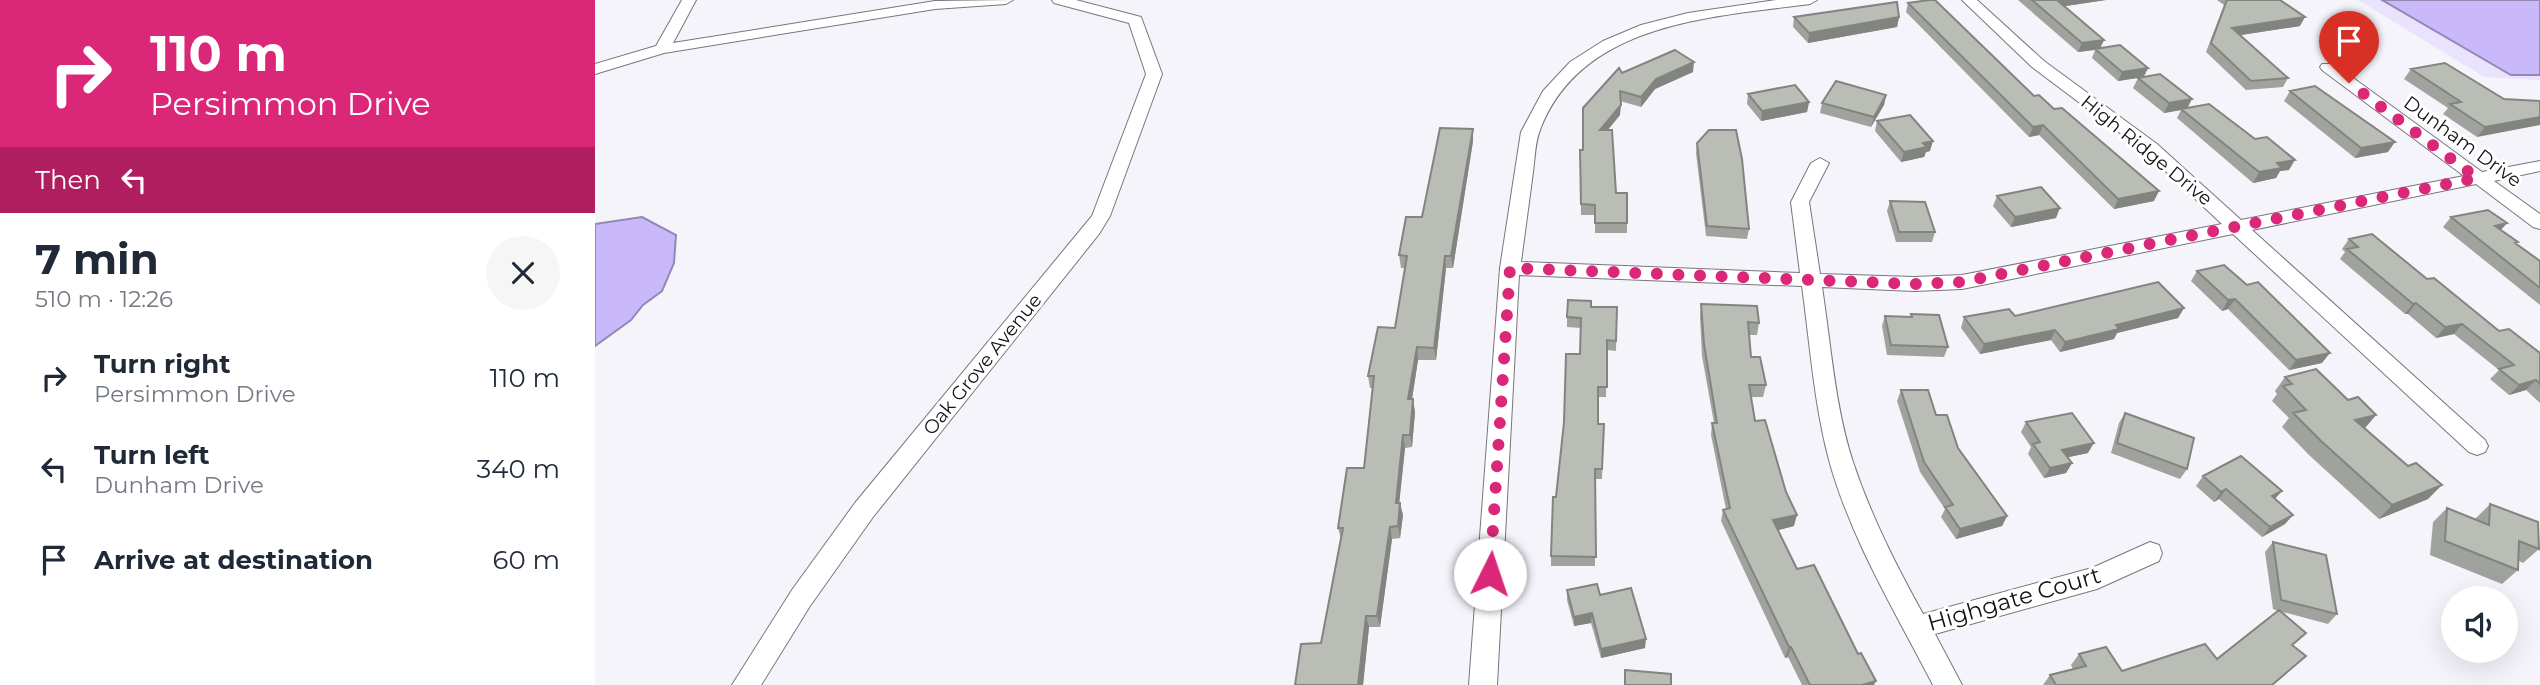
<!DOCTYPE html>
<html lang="en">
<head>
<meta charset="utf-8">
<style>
  :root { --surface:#fff; --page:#f6f6f7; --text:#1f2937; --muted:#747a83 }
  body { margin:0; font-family:Montserrat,sans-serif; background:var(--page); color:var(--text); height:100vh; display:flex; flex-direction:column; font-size:26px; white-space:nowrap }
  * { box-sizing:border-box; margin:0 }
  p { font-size:23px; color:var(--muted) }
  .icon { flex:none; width:38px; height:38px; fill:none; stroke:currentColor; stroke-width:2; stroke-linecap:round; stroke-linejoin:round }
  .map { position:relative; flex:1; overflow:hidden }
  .drawer { display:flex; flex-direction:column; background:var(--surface); width:595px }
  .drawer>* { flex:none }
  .hud { background:#db2777; color:#fff; overflow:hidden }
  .tools { position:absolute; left:1846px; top:586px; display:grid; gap:14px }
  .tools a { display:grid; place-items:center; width:77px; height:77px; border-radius:50%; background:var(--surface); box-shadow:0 7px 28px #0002; font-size:35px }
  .pin { position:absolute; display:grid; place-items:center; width:60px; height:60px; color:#fff; margin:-72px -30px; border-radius:50% 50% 50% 0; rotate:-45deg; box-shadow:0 0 7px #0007 }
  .pin .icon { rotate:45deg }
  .me { position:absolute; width:77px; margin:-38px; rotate:4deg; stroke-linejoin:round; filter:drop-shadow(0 0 5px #0008) }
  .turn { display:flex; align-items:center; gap:24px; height:147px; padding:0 35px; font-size:32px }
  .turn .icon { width:91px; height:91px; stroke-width:2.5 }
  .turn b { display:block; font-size:49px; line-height:60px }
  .then { display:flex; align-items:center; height:66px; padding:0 35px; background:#0003; gap:14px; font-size:26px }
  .round { display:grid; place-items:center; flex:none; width:74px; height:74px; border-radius:37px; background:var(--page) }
  .overview { display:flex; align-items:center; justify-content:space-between; height:119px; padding:0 35px }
  h1 { font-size:42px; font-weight:700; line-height:52px }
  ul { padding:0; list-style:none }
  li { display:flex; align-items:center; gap:21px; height:91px; padding:0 35px }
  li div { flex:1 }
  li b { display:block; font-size:26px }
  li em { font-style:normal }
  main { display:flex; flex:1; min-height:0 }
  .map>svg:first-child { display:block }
</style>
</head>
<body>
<main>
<section class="drawer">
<div class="hud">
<div class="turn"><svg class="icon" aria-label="right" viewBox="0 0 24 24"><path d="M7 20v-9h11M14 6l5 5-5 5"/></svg><div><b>110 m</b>Persimmon Drive</div></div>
<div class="then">Then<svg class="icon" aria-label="left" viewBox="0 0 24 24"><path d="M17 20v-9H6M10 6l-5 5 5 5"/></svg></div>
</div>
<div class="overview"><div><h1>7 min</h1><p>510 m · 12:26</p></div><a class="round"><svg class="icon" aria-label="close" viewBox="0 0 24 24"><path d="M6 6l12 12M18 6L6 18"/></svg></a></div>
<ul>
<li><svg class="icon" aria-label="right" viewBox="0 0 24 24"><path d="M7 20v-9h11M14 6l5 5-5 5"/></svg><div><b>Turn right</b><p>Persimmon Drive</p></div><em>110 m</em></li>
<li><svg class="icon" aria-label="left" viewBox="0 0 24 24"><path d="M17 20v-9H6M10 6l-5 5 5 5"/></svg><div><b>Turn left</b><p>Dunham Drive</p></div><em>340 m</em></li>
<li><svg class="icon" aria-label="arrive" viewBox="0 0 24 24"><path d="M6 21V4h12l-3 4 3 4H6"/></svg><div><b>Arrive at destination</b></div><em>60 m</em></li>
</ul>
</section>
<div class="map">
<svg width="1945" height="685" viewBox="0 0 1945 685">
  <rect width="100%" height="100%" fill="#f5f4fb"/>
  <path fill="#e9e3fd" d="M1763 0H1945V80L1889 77Z"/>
  <path fill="#cab9fa" stroke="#9388b6" stroke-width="2" d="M1787 0H1945V75H1916Z
    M47 217 81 235 79 263 67 291 48 305 36 320 0 346V224Z"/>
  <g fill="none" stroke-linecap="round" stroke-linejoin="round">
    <defs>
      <path id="minor" d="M87 0H101L78 43 340 1 418 0 411 4 340 9 69 53 0 74V64L61 46Z
        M457 0H481L546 17 567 74 515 216 504 234 278 517 215 606 166 685H137L197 590 260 503 497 216 551 74 534 23 459 3Z
        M1181 0H1222L1215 4C1117 17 986 22 945 130 940 142 940 158 938 172 934 202 930 232 926 262L1205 273 1196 202 1216 163 1225 158 1234 163 1214 202 1225 274 1319 277 1367 275 1627 224 1550 152 1437 67 1367 0H1382L1449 61 1562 144 1646 220 1869 176 1727 70 1725 67 1727 64H1739L1887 172 1945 161V171L1899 181 1945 214V229L1938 227 1881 184 1657 230 1890 440 1893 446 1890 452 1882 455 1874 452 1638 234 1367 289 1319 291 1227 287C1236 345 1240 407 1258 462 1276 516 1301 565 1328 614L1497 568 1555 542 1564 545 1567 553 1564 561 1502 589 1340 634 1367 685H1338C1301 613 1256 540 1234 460 1219 404 1215 344 1207 286L924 275 902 685H874L905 268 926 132 948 91 975 62 1008 41 1046 25 1093 13Z"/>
    </defs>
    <use href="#minor" stroke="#78767d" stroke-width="2"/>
    <use href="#minor" fill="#fff" fill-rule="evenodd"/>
  </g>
  <path fill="#a0a39d" d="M1423 0H1511L1470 6 1505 48 1553 68 1549 77 1593 107 1694 170 1685 171 1681 178 1658 183 1582 118 1586 110 1569 113 1538 88 1543 78 1523 81 1497 58 1500 50 1483 52Z
    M1622 0H1685L1705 26 1646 35 1693 78 1688 87 1651 90 1611 52 1629 5Z
    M1313 3 1439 96 1559 201 1519 209 1444 135 1434 137 1311 12Z
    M1199 17H1304L1302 27 1213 43 1198 27Z
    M1816 69 1909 99 1945 101 1882 137 1848 114 1853 108 1809 79Z
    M1098 72 1060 89 1046 107 1025 101V115L1013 130 1021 193 1032 223V233H1000V215H986L985 150H988L1027 73Z
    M1695 91 1793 152 1760 158 1689 101Z
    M1153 94 1214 102 1212 112 1166 121 1152 104Z
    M1291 95 1289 105 1276 127 1225 113 1227 103Z
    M1282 121 1335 151 1331 152 1329 157 1306 162 1280 131Z
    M878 129V141L858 268H851L841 360H823L817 399 820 412 817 447 810 448 804 503 808 515 805 538 797 539 785 627H774L768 685H700L726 643 746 539 743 528 769 468 777 388H775L773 376 800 328 810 268H806L804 255Z
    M1102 143 1154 229 1152 239 1111 236 1101 153Z
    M1402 196 1461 218 1416 227 1398 206Z
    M1295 201 1340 232 1337 242H1301L1292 211Z
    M1856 217 1912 223 1906 230 1922 244 1945 261V305L1848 227Z
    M1754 239 1832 279 1904 331 1945 353V403L1931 390 1914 395 1895 379 1904 370 1859 334 1841 338 1813 314H1810L1745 259 1750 252 1747 249Z
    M1602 271 1727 363 1694 370 1633 309 1627 311 1596 281Z
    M1106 304 1164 323 1162 335H1154L1156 357 1171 385 1168 397H1156L1160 421 1199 526 1183 530 1202 569 1279 685H1207L1193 657 1190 658 1126 521 1128 510 1131 509 1116 435 1117 423H1119L1107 356 1105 317Z
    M996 307H1022L1021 351 1012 350 1011 397H1003V424H1009L1007 479H1000V566H956V556L961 497 985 354 986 328 972 327V317Z
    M1589 308 1583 318 1522 333 1519 339 1465 352 1456 340 1385 354 1366 328 1369 317 1420 316Z
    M1316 314 1353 347 1349 357 1292 355 1287 326 1290 316 1315 317Z
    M1690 377 1753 400 1781 415 1770 428 1833 499 1784 519 1714 455 1687 427 1694 418 1677 401 1682 394 1680 391Z
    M1306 390 1341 415 1363 448 1412 516 1407 526 1361 539 1346 517 1350 509 1325 472 1302 401Z
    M1530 413 1592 469 1585 479 1516 453 1524 423Z
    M1431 422 1493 453 1472 457 1477 463 1471 473 1449 478 1433 454 1436 447 1426 432Z
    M1608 476 1690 524 1667 537 1624 499 1619 502 1601 486Z
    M1895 504 1944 549 1928 563 1924 561 1923 570 1907 584 1835 555 1838 522 1852 508 1880 519Z
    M1678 542 1742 614 1733 624 1684 611 1698 646 1711 656 1678 685H1448L1455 675 1478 669 1476 665 1484 654 1527 671 1622 659 1683 611 1678 609 1670 552Z
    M972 590 1005 595 1050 648 1006 658 996 623 979 626 972 600Z"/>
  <path fill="#82847f" d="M1461 0H1511L1458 8Z
    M1304 17 1302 27 1213 43 1214 33Z
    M1710 17 1705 26 1633 37 1637 28Z
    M1509 40 1505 49 1483 52 1487 43Z
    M1099 62 1098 72 1060 89 1046 107V97L1061 79Z
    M1553 68 1548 77 1523 81 1527 72Z
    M1291 95 1289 105 1276 127 1279 117Z
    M1597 99 1592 109H1586V110L1569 113 1574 103Z
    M1214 102 1212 112 1166 121 1167 111Z
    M1026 105 1025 115 1004 140 1005 130Z
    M1945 117V125L1882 137 1890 127Z
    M1448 125 1444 135 1434 137 1438 127Z
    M878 129V141L858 268 856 256Z
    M1338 141 1335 151 1331 152 1329 157 1306 162 1309 152 1328 143Z
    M1800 142 1793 152 1760 158 1766 148Z
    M1700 160 1694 170 1685 171 1681 178 1658 183 1664 172 1682 163Z
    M1564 191 1559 201 1519 209 1523 199Z
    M1465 208 1461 218 1416 227 1420 217Z
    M1912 223 1903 233 1900 226Z
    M850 256 851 268 841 360 839 348Z
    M1640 299 1633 309 1627 311 1633 300Z
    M1821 303 1813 314H1810L1818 304Z
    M1589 308 1583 318 1522 333 1519 339 1465 352 1470 342 1521 325Z
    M1867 324 1859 334 1841 338 1850 327Z
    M1460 330 1456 340 1385 354 1389 344Z
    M822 347 823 360 815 412 813 399Z
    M1735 353 1727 363 1694 370 1701 360Z
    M1941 380 1931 390 1914 395 1924 385Z
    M818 399 820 412 817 447 815 435Z
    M1781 415 1769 429 1760 420Z
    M808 435 810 448 803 515 801 503Z
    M1499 443 1493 453 1461 460 1467 450Z
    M1477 463 1471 473 1449 478 1455 468Z
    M1847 485 1833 499 1784 519 1797 505Z
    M1631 489 1624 499 1619 502 1626 492Z
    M1687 491 1679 500 1677 496Z
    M805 503 808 515 805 538 803 526Z
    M1202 515 1199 526 1176 532 1178 520Z
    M1698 515 1690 524 1667 537 1675 527Z
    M1412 516 1407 526 1361 539 1365 529Z
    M795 527 797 539 785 627 782 616Z
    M997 613 996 623 979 626V617Z
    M771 616 774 627 768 685H763Z
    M1051 639 1050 648 1006 658V649Z
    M1194 647H1196L1193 657 1190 658Z
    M1281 681 1279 685H1267Z"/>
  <path fill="#babdb6" stroke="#82847f" stroke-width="2" d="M1334 0H1340L1439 96 1444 95 1459 109 1467 108 1564 191 1523 199 1448 125 1438 127 1313 3Z
    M1437 0H1462L1509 40 1487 43Z
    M1632 0H1685L1710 17 1637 28 1693 78 1656 81 1616 43Z
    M1302 2 1304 17 1214 33 1199 17Z
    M1525 45 1553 68 1527 72 1500 49Z
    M1080 50 1099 62 1061 79 1046 97 1025 91 1026 105 1005 130H1017L1021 193H1032V223H1000V205L986 204 985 150H988V108L1024 68 1027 73Z
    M1850 63 1909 99 1945 101V117L1890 127 1855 104 1866 102 1816 69Z
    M1565 74 1597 99 1574 103 1543 78Z
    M1241 81 1291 95 1279 117 1227 103Z
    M1200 85 1214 102 1167 111 1153 94Z
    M1720 86 1800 142 1766 148 1695 91Z
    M1614 104 1660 139 1672 137 1700 160 1682 163 1687 168 1664 172 1586 109Z
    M1315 115 1338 141 1328 143 1332 147 1309 152 1282 121Z
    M845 128 878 129 856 256H850L839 348 822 347 813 399H818L815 435H808L801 503H805L803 526 795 527 782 616H771L763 685H700L706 644 726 643 748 528H743L752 468H769L779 376H773L783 327 800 328 812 256 804 255 811 217H827Z
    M1114 130H1141L1147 159 1154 229 1112 226 1102 143Z
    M1446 187 1465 208 1420 217 1402 196Z
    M1295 201 1330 202 1340 232H1304Z
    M1893 210 1912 223 1900 226 1923 242 1920 243 1945 261V288L1856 217Z
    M1777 234 1832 279 1839 278 1904 331 1914 329 1945 353V384L1941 380 1924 385 1904 369 1919 365 1867 324 1850 327 1821 303 1818 304 1752 249 1763 247 1754 239Z
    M1629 265 1652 285 1663 282 1735 353 1701 360 1640 299 1633 300 1602 271Z
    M1563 282 1589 308 1521 325 1524 329 1470 342 1460 330 1389 344 1369 317 1414 309 1420 316Z
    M973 300 996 301V307H1022L1021 341 1012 340V387H1003V424H1009L1007 469H1000L1001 557 956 556 958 497H961L969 422 971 354H985L986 318 972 317Z
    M1106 304 1162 306 1164 323 1153 322 1156 357H1165L1171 385H1154L1160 421 1170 420 1191 492 1202 515 1178 520 1202 569 1219 565 1263 654 1266 653 1281 681 1267 685H1215L1196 647H1194L1128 510 1135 508 1117 423H1122L1109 344Z
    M1316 314 1344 315 1353 347 1296 345 1290 316 1317 317Z
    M1721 369 1753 400 1763 397 1781 415 1760 420 1813 466 1821 463 1847 485 1797 505 1726 441 1698 413 1711 410 1688 386 1697 384 1690 377Z
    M1306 390H1333L1341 415H1352L1363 448 1412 516 1365 529 1350 507 1358 505 1329 462Z
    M1477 413 1499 443 1467 450 1477 463 1455 468 1438 444 1445 442 1431 422Z
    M1530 413 1599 438 1592 469 1522 443Z
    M1646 456 1687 491 1677 496 1698 515 1675 527 1631 489 1626 492 1608 476Z
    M1895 504 1943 522 1944 549 1924 541 1923 570 1850 541 1852 508 1894 525Z
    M1678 542 1731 555 1742 614 1686 600Z
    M1002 584 1005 595 1036 588 1051 639 1006 649 997 613 979 617 972 590Z
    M1684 610 1711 633 1697 645 1711 656 1677 685H1461L1455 675 1491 666 1484 654 1511 647 1527 671 1610 644 1622 659Z
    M1030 670 1076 674V685H1030Z"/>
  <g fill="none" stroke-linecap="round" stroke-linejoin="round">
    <path stroke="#db2777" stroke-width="12" stroke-dasharray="0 21.6" d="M895 574 915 268 1319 284 1367 282 1882 178 1754 83"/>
  </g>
  <g text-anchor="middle" stroke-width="6" stroke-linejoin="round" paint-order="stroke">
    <g font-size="19" fill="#141416" stroke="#fff">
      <text transform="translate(1868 141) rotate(36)" y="7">Dunham Drive</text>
      <text transform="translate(1552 150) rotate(39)" y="7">High Ridge Drive</text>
      <text transform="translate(387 364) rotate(-51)" y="7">Oak Grove Avenue</text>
    </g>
    <g font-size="23" fill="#141416" stroke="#fff">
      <text transform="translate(1419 599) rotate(-16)" y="8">Highgate Court</text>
    </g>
  </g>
</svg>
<div class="tools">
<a><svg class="icon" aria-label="sound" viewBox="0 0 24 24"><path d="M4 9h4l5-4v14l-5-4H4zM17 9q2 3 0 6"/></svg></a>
</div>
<div class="pin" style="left:1754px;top:83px;background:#d93025"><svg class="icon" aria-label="arrive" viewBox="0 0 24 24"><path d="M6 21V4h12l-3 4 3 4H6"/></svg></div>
<svg class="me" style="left:895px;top:574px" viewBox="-20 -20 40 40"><circle r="19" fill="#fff"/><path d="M0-13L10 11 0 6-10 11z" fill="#db2777"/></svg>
</div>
</main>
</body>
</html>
